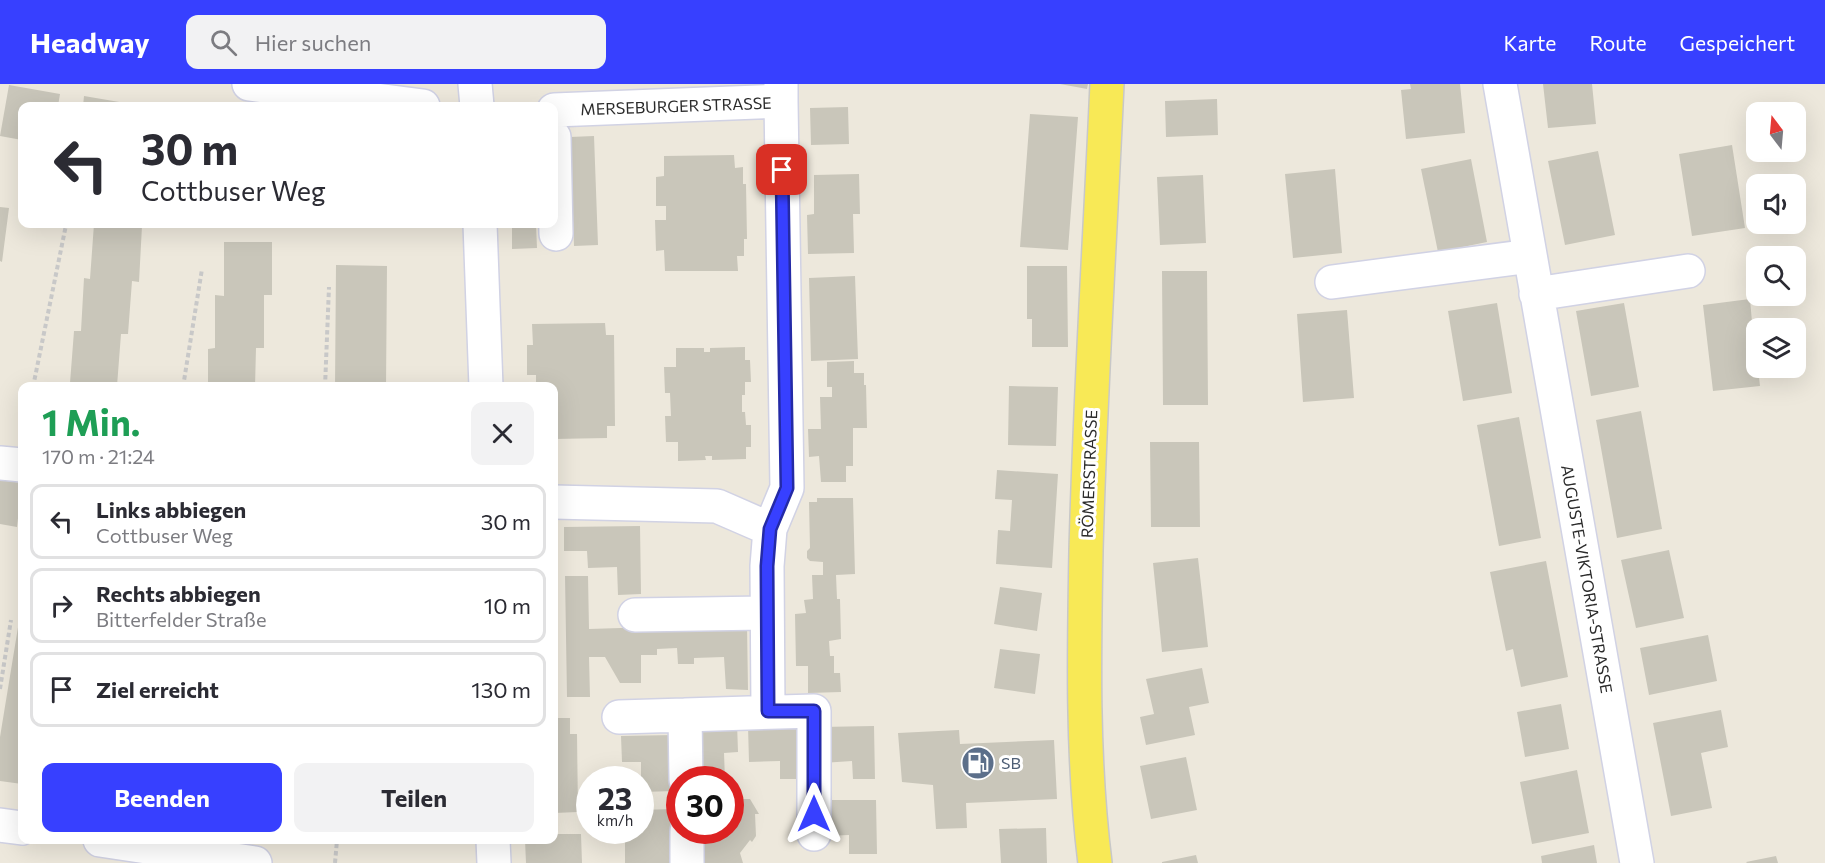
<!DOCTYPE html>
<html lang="de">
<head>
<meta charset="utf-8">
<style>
  :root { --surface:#fff; --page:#f2f2f3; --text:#2b2b33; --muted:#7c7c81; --line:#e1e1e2; --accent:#3740ff }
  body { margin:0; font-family:Commissioner,sans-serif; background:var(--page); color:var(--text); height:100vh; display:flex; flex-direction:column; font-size:22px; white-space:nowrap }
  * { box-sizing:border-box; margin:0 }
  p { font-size:20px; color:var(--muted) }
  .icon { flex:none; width:33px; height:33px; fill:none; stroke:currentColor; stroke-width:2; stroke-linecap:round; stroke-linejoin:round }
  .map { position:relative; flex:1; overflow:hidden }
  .panel { position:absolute; left:18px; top:298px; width:540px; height:462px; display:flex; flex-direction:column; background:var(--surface); border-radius:12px; box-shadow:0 6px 24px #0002 }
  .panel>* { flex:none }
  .guide { position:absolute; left:18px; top:18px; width:540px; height:126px; border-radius:12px; box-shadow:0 6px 24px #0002; background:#fff; color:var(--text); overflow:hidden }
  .needle { width:39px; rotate:344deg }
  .controls { position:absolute; left:1746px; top:18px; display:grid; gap:12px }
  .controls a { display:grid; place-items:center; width:60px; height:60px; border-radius:12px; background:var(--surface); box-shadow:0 6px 24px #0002; font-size:30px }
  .speed { position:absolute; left:576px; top:682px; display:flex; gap:12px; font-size:30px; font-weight:700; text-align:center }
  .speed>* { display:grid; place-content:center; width:78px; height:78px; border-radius:50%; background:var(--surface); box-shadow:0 6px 24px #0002; line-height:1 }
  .speed small { font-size:15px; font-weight:400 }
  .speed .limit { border:9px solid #d22; background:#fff; color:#111 }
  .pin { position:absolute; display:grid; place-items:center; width:51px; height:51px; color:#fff; margin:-26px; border-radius:12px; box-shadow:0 3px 9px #0006 }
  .me { position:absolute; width:66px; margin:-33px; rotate:0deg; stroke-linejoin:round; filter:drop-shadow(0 0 4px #0008) }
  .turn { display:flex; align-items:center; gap:21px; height:126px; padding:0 24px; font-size:27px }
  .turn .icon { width:78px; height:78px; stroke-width:2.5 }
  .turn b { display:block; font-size:42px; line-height:51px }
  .round { display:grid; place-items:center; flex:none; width:63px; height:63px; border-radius:12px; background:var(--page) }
  .overview { display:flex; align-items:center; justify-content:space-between; height:102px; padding:0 24px }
  h1 { font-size:36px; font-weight:700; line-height:45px; color:#1e9e55 }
  .primary-button { display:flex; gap:12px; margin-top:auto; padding:12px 24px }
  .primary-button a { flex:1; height:69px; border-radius:12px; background:var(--accent); color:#fff; font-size:24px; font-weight:700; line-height:69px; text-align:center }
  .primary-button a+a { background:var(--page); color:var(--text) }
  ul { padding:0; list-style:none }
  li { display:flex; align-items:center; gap:18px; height:75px; margin:0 12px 9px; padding:0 12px; border:3px solid var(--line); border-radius:12px }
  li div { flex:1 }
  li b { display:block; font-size:22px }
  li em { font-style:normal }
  header { display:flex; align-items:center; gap:36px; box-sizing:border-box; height:84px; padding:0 30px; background:var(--accent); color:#fff }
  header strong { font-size:28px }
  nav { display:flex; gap:33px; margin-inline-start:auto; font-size:21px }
  .search { width:420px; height:54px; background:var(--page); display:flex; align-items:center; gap:15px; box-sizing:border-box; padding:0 21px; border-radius:12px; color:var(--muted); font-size:22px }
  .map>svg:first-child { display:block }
</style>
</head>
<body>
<header>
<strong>Headway</strong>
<div class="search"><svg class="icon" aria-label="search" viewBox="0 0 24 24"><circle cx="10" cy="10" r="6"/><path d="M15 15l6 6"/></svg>Hier suchen</div>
<nav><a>Karte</a><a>Route</a><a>Gespeichert</a></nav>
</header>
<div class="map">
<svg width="1825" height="779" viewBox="0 0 1825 779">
  <rect width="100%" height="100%" fill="#ede8dc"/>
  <path fill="#c9c6ba" d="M1060 0H1088L1087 5Z
    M1410 0H1460L1465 49 1406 55 1401 6 1411 5Z
    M1543 0H1592L1596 40 1548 44Z
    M9 1 60 10 58 22H22V56L0 52Z
    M84 12 137 21 136 22H83Z
    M1217 15 1218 51 1166 53 1165 17Z
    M848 23 849 60 811 61 810 24Z
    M1030 30 1078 33 1068 166 1020 163Z
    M594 52 598 161 574 162 570 53Z
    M1732 61 1745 144 1692 152 1679 70Z
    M1598 67 1615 151 1565 161 1548 77Z
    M734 71 735 84 743 83V100H746L747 155H744V172H737L738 187H665L664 166 656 167 655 136H666V122H656V93L664 92V72Z
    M1471 75 1487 158 1438 168 1421 85Z
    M1335 85 1342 169 1293 174 1285 90Z
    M859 90 860 130H853L854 169 808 170 807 131 814 130V91Z
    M1203 91 1206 159 1160 161 1157 93Z
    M0 123 9 124 2 178 0 177Z
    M94 140 142 142 139 198 132 197 128 250H121L117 302 63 303 64 298 70 299 74 247H81L84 194 90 195Z
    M512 140H536L537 164 512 165Z
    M224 158H272V211H264V264H256L255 303H208V265L215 264V211L224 212Z
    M336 181 387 182 386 303H335Z
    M1027 182H1067L1068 263H1032V235H1027Z
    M1162 187H1207L1208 321H1163Z
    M855 192 858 275 811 277 809 194Z
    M1750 215 1756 284H1758L1760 302 1713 307 1703 221Z
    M1497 219 1512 309 1463 317 1448 227Z
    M1624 219 1639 303 1591 312 1576 227Z
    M1347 226 1354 314 1303 318 1297 230Z
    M605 239 606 251H614L615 342H607V354L554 355V303H536V291H527V261H533L532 240Z
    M745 263V276H750L751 298H745V311H742V328H745L746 341H751V363H746V375L712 376V372H705L706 376 678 377V358H666L665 332H671L670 309H665L664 283H676V264H704V268H710V264Z
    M854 277V289H864V301H866L867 344H853V382H846V398H821L819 372 809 373 808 345H821L820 313H832V303H827V278Z
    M1009 302 1058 303 1056 362 1008 361Z
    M1641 327 1662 445 1617 454 1596 336Z
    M1519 333 1541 454 1499 462 1477 341Z
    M1150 358H1199L1200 443H1151Z
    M997 386 1058 390 1052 484 996 480 998 446 1010 447 1012 416 995 415Z
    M0 396 22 399 17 443 0 440Z
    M817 414H853L855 490 836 491 837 515H840L841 555 829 557 830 572H834V589H840L841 608 808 609V582H796L795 530 806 529 804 516 813 515 812 491H823V478L810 477 807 474V467L810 464 809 418H817Z
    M640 442 641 510 618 511 617 483 588 484 587 467H564V443Z
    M1669 466 1684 534 1636 544 1621 476Z
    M1198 474 1208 563 1162 568 1153 479Z
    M1546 477 1568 593 1521 603 1513 565 1506 567 1490 488Z
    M565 492H588L589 545 747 540 748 606 726 605 724 573 694 574V580H678L677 564 657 565V571H641V599H620L605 573H589L590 613H567Z
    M1000 503 1042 509 1037 547 994 540Z
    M21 525H22V700L0 697V653Z
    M1708 551 1717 597 1649 611 1640 564Z
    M1000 565 1040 570 1035 610 994 604Z
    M1202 584 1209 619 1189 623 1195 651 1146 661 1140 633 1154 630 1146 595Z
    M1561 620 1569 665 1525 673 1517 628Z
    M1721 626 1728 663 1701 669 1712 724 1671 732 1653 639Z
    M554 634H570V650H577L578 728 554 729Z
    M737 639 738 668 724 669 725 696H695L694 640Z
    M801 641 802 695H780V677L749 678 748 642Z
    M874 642 875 695H853L852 677 822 679 821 643Z
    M959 646 960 660 1054 656 1057 715 966 719 967 744 936 745 933 701 902 698 898 649Z
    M674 651 675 707 641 708V678H622L621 652Z
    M1186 673 1197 726 1151 735 1140 682Z
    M1577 686 1589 749 1532 760 1520 698Z
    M730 715H750L759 730H755L756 752 752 758 750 756 740 769 743 779H695L704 764 700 762 701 756 705 752 701 747H730Z
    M823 716H876L877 770H849V751L824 752Z
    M674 725V779H625V747H640V726Z
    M1046 744 1047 779H1001L999 745Z
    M554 750H581L582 779H526L525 756H554Z
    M1594 761 1597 779H1542L1541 772Z
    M1196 771 1198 779H1162V778Z
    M1776 772 1778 779H1747L1746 778Z"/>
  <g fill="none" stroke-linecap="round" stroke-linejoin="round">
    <defs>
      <path id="minor" d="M249 0 423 22
        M475 0 477 22
        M1500 0 1637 779
        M554 26 781 17V0
        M554 53 556 150
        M480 140 486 303
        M1332 198 1530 172
        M1536 210 1688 187
        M0 379 22 381
        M554 418 717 422 770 445 787 404 781 17
        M635 531 767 529
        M768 627 767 482 770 445
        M619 633 685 631
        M686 696 685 631 814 627V750
        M0 741 22 744
        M687 747V779
        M100 756 255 779
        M493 756 494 779"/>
      <path id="major" d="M1095 779C1082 675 1084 571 1086 467 1090 311 1100 156 1107 0"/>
    </defs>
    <use href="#minor" stroke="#d1d2e4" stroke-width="36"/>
    <use href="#major" stroke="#c8c8c8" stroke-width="36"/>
    <path stroke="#c8c8c8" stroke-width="4" stroke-dasharray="4.5 3" stroke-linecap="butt" d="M33 303 66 141
      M183 303 202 185
      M325 303 329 203
      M0 605 11 536
      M335 779 337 756"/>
    <use href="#minor" stroke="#fff" stroke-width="33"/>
    <use href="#major" stroke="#f8e956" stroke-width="33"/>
  </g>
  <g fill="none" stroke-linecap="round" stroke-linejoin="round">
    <defs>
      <path id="route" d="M782 86 787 404 770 445 767 482 768 627H814V730"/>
    </defs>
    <use href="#route" stroke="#242aa6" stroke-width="15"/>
    <use href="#route" stroke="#3740ff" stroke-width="10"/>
  </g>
  <defs>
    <symbol id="fuel-disc" viewBox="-11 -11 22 22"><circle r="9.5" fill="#5c6f8a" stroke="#fff"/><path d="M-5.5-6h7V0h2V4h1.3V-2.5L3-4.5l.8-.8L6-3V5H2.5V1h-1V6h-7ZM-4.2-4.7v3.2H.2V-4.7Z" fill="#fff"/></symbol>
  </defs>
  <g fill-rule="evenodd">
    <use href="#fuel-disc" x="959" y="660" width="38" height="38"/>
  </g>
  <g text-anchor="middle" stroke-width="6" stroke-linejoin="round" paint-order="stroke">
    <g font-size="16" fill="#2b2b2b" stroke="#fff">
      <text transform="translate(676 22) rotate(-2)" y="6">MERSEBURGER STRASSE</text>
      <text transform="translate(1089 390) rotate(-88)" y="6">RÖMERSTRASSE</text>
      <text transform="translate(1587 495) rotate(80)" y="6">AUGUSTE-VIKTORIA-STRASSE</text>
    </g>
    <g font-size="16" fill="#4e5e75" stroke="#fff" text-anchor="start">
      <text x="1001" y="685">SB</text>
    </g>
  </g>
</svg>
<div class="controls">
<a><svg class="needle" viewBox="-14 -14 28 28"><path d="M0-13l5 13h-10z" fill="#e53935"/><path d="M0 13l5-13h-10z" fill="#7c7c81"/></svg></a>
<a><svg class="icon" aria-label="sound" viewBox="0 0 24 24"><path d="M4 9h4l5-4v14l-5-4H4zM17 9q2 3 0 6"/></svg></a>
<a><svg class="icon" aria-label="search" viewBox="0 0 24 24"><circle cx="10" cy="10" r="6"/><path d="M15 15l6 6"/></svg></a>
<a><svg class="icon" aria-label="layers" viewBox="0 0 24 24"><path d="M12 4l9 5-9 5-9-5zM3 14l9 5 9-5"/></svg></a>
</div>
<div class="speed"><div>23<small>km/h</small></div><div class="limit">30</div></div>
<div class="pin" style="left:782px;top:86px;background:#d93025"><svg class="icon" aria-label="arrive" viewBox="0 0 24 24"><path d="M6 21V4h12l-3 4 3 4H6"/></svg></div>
<svg class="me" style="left:814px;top:730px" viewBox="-20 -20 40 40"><path d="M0-17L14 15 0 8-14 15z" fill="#3740ff" stroke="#fff" stroke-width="4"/></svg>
<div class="guide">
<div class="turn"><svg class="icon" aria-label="left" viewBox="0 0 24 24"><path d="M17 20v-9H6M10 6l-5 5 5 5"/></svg><div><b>30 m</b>Cottbuser Weg</div></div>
</div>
<section class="panel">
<div class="overview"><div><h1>1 Min.</h1><p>170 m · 21:24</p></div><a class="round"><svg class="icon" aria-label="close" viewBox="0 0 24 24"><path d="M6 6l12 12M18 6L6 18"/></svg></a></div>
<ul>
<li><svg class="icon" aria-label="left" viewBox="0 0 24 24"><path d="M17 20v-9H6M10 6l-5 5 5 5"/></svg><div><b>Links abbiegen</b><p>Cottbuser Weg</p></div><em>30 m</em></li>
<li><svg class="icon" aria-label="right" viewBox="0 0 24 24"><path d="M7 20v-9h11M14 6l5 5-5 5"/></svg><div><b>Rechts abbiegen</b><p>Bitterfelder Straße</p></div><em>10 m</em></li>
<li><svg class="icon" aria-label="arrive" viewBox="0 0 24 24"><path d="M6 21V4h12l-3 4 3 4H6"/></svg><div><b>Ziel erreicht</b></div><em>130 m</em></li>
</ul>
<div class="primary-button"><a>Beenden</a><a>Teilen</a></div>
</section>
</div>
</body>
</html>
